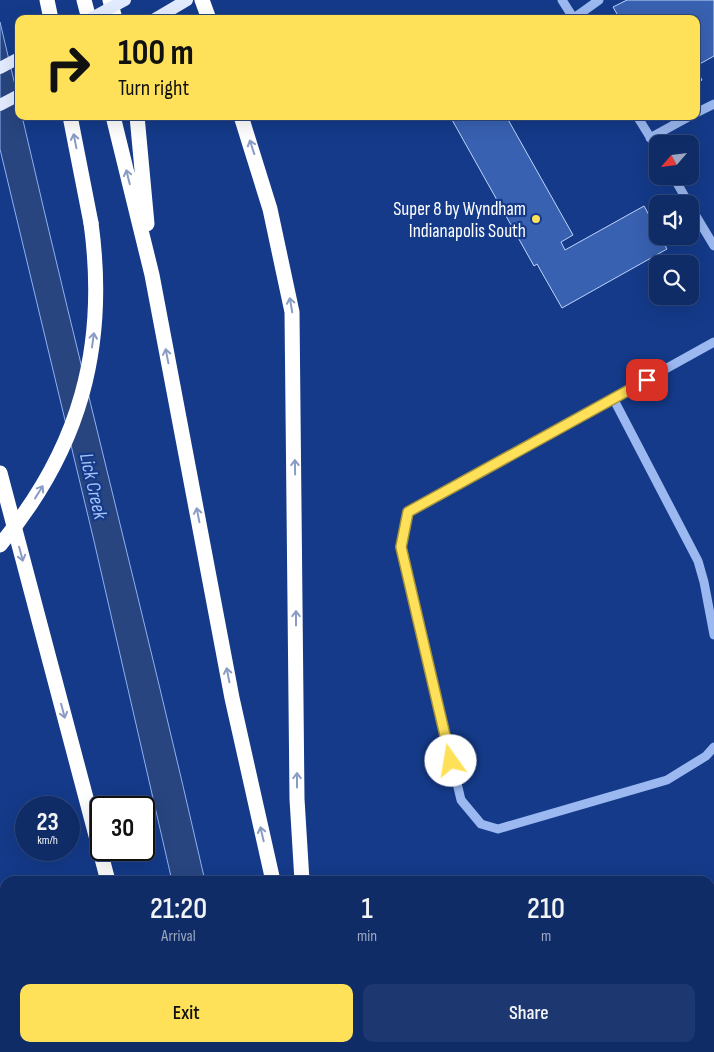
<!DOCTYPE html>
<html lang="en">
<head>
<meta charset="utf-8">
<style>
  :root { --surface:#0f2c67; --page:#1d3870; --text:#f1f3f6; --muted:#9ba7c0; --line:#2f487b; --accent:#ffe159 }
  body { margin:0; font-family:"Sofia Sans Condensed",sans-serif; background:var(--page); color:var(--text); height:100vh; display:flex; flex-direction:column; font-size:19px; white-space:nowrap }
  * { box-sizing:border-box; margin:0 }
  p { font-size:16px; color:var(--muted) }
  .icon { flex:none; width:28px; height:28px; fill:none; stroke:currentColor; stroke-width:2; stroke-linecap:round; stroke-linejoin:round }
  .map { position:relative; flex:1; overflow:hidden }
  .drawer { position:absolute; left:0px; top:876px; width:715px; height:176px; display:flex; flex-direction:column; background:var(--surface); border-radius:15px 15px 0 0; box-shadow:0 5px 20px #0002,0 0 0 1px var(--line) }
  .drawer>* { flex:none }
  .top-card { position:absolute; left:15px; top:15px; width:685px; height:105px; border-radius:10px; box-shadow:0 5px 20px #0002,0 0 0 1px var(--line); background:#ffe159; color:#111; overflow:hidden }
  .needle { width:32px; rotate:242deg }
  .fabs { position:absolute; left:649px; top:135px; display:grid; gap:10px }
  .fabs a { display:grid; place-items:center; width:50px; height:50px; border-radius:10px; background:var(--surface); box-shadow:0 5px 20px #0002,0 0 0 1px var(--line); font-size:25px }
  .speed { position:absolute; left:15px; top:796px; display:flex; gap:10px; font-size:25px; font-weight:700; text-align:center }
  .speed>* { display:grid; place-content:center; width:65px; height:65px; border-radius:50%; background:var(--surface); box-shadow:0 5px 20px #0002,0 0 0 1px var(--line); line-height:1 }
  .speed small { font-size:12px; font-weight:400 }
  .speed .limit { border:2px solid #111; border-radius:8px; background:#fff; color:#111 }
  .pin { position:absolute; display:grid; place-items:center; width:42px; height:42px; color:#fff; margin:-21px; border-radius:10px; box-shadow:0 2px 8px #0006 }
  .me { position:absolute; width:55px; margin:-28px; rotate:347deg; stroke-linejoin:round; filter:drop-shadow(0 0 4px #0008) }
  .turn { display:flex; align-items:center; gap:18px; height:105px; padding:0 20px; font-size:22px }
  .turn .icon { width:65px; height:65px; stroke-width:2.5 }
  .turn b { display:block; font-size:35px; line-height:42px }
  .eta { display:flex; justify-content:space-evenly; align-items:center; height:85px; text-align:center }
  .eta b { font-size:30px; font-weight:600; line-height:35px }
  .button { display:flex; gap:10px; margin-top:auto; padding:10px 20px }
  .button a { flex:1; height:58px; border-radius:10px; background:var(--accent); color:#111; font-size:20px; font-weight:600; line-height:58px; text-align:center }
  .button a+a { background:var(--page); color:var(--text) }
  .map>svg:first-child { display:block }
</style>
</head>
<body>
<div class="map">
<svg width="714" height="1052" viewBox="0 0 714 1052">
  <rect width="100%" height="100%" fill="#143a89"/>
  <path fill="#284580" stroke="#8db1f3" d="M0 22 19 102V116H22C81 372 147 626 205 881H172L94 541 0 149Z
    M458 1048H499L497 1052H448Z"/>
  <path fill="#3861b1" stroke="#c1d5fb" d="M627 0H714V56L696 66V19H620L613 7Z
    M696 69 702 80 696 84Z
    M455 116H506L573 235 561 242 565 250 644 206 658 231V236H660L667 249 562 308 537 264 534 266 451 118Z
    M710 952 714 964V979L710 980Z
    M544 1048H550L554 1052H538Z
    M561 1048H583L586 1052H564Z"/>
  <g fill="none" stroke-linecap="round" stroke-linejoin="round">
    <path stroke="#9bb8f0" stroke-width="9" d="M562 0 574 19
      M574 18 599 0
      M696 113 714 104
      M637 116 658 150
      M650 138 690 116
      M673 176 689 204
      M690 206 714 246
      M714 342 408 512 401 547 461 800 481 824 498 829 667 780 706 756 714 747
      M613 398 698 561 704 582 714 635
      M710 1021 714 1019
      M623 1048 626 1052
      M658 1052 663 1048"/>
    <path stroke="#e3ebff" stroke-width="12" d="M155 19 187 0
      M0 68 19 58
      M0 105 19 95"/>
    <path stroke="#fff" stroke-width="15" d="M47 0 51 19
      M84 0 89 19
      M110 0 115 19
      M202 0 209 19
      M70 116 91 223
      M113 116 152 275 232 698 273 881
      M137 116 147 224
      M241 116 270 209 292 312 297 799 302 881
      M0 473 108 881
      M0 912 5 917
      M92 1048 94 1052
      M152 1048 154 1052
      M311 1048 312 1052
      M328 1048V1052"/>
    <path stroke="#e3ebff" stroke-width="12" d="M90 19 125 0"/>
    <path stroke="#fff" stroke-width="15" d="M0 545C80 449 108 347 91 223"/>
  </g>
  <defs><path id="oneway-shaft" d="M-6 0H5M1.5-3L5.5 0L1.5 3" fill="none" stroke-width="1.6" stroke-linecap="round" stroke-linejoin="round" transform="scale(1.25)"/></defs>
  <g stroke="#8a9cc4">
    <use href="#oneway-shaft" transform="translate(75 141) rotate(-101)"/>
    <use href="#oneway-shaft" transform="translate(252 147) rotate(-108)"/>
    <use href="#oneway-shaft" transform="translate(128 177) rotate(-104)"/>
    <use href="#oneway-shaft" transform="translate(291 305) rotate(-100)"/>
    <use href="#oneway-shaft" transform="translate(93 340) rotate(-82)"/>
    <use href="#oneway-shaft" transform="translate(167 356) rotate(-101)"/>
    <use href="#oneway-shaft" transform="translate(295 467) rotate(-91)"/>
    <use href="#oneway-shaft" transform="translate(39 492) rotate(-58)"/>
    <use href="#oneway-shaft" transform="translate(198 515) rotate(-101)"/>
    <use href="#oneway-shaft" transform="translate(21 554) rotate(75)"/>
    <use href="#oneway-shaft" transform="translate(296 618) rotate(-90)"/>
    <use href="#oneway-shaft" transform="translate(228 675) rotate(-101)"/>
    <use href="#oneway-shaft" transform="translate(63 711) rotate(75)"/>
    <use href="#oneway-shaft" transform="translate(297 780) rotate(-90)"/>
    <use href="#oneway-shaft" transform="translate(262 834) rotate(-103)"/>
  </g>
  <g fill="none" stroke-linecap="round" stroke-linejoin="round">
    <defs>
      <path id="route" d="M451 761 401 547 408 512 647 380"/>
    </defs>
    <use href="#route" stroke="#a6923a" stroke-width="12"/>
    <use href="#route" stroke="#ffe159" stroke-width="9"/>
  </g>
  <circle fill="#ffe159" stroke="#143a89" stroke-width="2" cx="536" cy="219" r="5"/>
  <g text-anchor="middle" stroke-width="4.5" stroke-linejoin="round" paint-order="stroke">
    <g font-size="19" fill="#fff" stroke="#143a89" text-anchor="end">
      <text x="526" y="215">Super 8 by Wyndham<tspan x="526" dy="22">Indianapolis South</tspan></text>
    </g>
    <g font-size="20" font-style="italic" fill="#a6c2f7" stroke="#143a89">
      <text transform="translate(94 486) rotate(77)" y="7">Lick Creek</text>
    </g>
  </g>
</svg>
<div class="fabs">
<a><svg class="needle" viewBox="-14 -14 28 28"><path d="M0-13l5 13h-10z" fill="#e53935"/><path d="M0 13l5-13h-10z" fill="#9ba7c0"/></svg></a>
<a><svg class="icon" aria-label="sound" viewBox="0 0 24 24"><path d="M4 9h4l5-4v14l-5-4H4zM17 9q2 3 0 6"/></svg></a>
<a><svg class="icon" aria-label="search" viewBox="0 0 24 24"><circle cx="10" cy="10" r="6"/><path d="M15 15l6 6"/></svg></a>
</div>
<div class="speed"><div>23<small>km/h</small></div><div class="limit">30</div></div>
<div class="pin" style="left:647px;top:380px;background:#d93025"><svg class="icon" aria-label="arrive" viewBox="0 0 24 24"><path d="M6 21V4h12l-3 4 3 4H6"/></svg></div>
<svg class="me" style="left:451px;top:761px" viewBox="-20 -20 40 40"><circle r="19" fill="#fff"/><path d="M0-13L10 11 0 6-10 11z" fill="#ffe159"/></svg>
<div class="top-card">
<div class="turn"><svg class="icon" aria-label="right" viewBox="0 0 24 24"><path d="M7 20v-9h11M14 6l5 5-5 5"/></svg><div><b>100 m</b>Turn right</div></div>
</div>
<section class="drawer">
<div class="eta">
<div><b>21:20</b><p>Arrival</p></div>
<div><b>1</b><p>min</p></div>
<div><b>210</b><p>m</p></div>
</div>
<div class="button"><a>Exit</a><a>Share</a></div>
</section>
</div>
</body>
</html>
